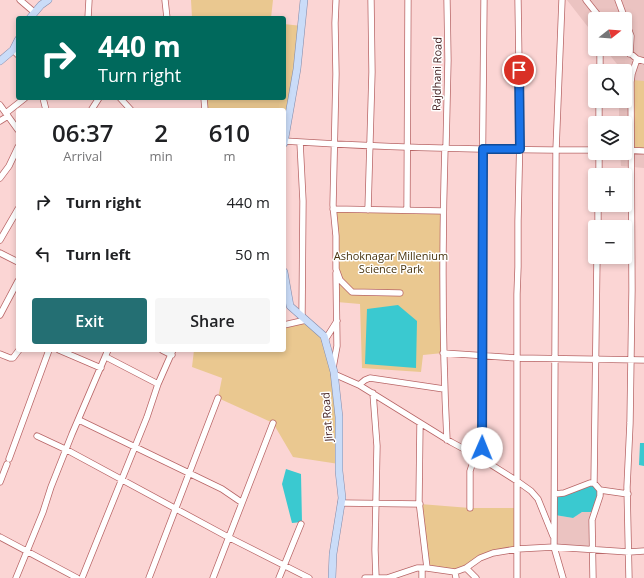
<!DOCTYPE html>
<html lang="en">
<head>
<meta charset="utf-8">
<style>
  :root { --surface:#fff; --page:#f6f6f6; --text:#202124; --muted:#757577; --accent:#246f73 }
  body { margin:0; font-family:"Open Sans",sans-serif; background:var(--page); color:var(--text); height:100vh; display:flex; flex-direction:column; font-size:15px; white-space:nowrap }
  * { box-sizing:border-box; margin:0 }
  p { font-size:13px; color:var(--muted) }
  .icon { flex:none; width:22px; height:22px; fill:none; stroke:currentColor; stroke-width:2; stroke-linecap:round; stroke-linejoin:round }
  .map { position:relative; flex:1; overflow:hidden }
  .sheet { position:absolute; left:16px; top:108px; width:270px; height:244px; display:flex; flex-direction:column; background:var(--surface); border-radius:4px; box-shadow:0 2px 6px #0003 }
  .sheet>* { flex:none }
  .guide { position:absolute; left:16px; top:16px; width:270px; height:84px; border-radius:4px; box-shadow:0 2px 6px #0003; background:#00695c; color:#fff; overflow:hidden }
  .needle { width:26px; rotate:73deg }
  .buttons { position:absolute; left:588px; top:12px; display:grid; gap:8px }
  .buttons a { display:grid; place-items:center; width:44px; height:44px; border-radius:4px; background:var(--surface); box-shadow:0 2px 6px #0003; font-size:20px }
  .pin { position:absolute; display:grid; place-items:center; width:34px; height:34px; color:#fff; margin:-17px; border:2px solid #fff; border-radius:50%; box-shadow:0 1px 4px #0007 }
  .me { position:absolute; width:44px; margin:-22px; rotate:1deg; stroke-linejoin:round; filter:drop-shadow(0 0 3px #0008) }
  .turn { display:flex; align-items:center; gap:14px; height:84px; padding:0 16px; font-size:18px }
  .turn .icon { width:52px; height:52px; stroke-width:2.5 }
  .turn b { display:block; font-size:28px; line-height:34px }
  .eta { display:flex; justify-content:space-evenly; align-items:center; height:68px; text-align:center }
  .eta b { font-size:24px; font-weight:600; line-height:28px }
  .button { display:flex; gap:8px; margin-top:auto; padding:8px 16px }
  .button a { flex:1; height:46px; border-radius:4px; background:var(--accent); color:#fff; font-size:16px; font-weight:600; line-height:46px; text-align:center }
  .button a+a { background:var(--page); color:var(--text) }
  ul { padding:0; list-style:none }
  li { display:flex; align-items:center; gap:12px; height:52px; padding:0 16px }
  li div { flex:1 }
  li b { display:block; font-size:15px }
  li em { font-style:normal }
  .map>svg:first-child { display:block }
</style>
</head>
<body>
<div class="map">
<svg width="644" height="578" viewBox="0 0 644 578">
  <rect width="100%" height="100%" fill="#fbd5d4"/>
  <path fill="#ebc3c1" d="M567 0H644V168L621 166 620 153H625V123H619V101H625V71H617V64L605 49H625V19H595V36Z
    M582 512H595L593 549 554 547 555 515 573 518Z"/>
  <path fill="#eac890" d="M191 0H273L271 18H192Z
    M284 24 302 26 284 141V110H205L204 98H284Z
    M632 80 644 81V151L631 150Z
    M333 209 443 211V353L423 355 421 372 362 368 360 304 337 302Z
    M306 320 324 336 333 370 339 464 293 457 273 423 218 398 222 378 192 367 194 350H284V325Z
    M420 504 470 508H517V549L493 553 461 570 427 568Z"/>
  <path fill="#3ac9d0" d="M398 305 417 321 416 368 365 364 367 309Z
    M640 443H644V466L639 465Z
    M286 469 301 474 302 522 292 523 282 484Z
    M590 483 600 490 595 512H582L573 518 555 515V494Z"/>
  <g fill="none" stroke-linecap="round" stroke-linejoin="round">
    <defs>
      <path id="minor" d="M20 0 34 12
        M165 0 167 18
        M336 0 335 23 336 74 333 205 336 236V269L340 280 352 292 400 293
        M562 0 556 150 554 547 563 578
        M586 0 601 19
        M618 0 625 19
        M88 18 89 0
        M625 20 631 36 630 54
        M625 49 637 59 644 61
        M13 50 18 55
        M600 71V49
        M43 98 46 110
        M120 98 131 110
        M204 98 205 110
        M0 105 18 130
        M92 109 99 98
        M6 113 25 98
        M0 121 8 116
        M599 123V101
        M284 141C387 148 491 150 595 150
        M300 142 303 201 302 316
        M445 147C442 245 442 342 447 440
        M446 147 448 60 447 0
        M625 150 644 151
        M599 175V153
        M0 178 9 166 18 147
        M333 209 443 211
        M368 210 372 72 371 0
        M407 210 408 0
        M598 227V205
        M0 240 18 209
        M0 253 18 262
        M0 315 18 281
        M284 325 306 320
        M325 340 337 321
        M59 350 101 368
        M162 350 172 355
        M443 353 517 358 644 360
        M0 354 10 358H13L19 350
        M106 357 158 384
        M333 368 337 346 336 273
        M334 374 359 385 451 442 479 457 517 481 531 491 538 499 553 536
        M359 385 365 380 370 378 444 389
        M373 393 377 446 375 550 376 578
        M79 420 222 489 241 502
        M420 423 419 501 427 568
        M37 436 67 450 228 537 309 578
        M9 459 49 350
        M0 482 7 464
        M594 483 597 257
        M600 490 628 494
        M555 494 564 493 590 483H594L600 490V496L592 520 593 578
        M341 503 420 504
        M470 508V471L472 465 479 457 482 448V213L484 0
        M0 537 77 578
        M422 568V578
        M466 568 476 578
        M455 572 456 578
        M16 578 43 512 51 487 72 434 108 350
        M82 578 147 417 158 384 173 350
        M149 578 218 398
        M213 578 273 423
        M279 578 301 524
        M365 578H387L417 568H427L455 572 466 568 480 558 493 553 517 549 554 547 629 552 644 551
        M517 578V294L518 267V221L520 131 518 0
        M629 578 627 487 630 423 632 290 631 82 632 74 637 59"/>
      <path id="major" d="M30 18 41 5 48 0
        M0 61 13 50 18 40
        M284 143 297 69 304 0
        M284 272 290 306 324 336 334 372 339 417V471L342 498 333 554 332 578"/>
    </defs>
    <use href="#minor" stroke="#b86667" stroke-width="7"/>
    <use href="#major" stroke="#838baa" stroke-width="8"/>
    <use href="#minor" stroke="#fff" stroke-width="5.5"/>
    <use href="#major" stroke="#cadcf8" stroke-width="7"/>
  </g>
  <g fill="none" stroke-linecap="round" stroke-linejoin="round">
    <defs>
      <path id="route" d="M482 448 483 149H520L519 70"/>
    </defs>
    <use href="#route" stroke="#114b97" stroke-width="10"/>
    <use href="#route" stroke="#1a73e8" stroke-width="7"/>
  </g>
  <g text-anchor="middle" stroke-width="3" stroke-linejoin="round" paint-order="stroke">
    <g font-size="11" fill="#432021" stroke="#fff">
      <text transform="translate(437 74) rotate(-89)" y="4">Rajdhani Road</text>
      <text transform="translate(327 417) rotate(-94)" y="4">Jirat Road</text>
    </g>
    <g font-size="11" fill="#47330e" stroke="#fff">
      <text x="391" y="260">Ashoknagar Millenium<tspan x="391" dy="13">Science Park</tspan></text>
    </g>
  </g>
</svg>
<div class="buttons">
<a><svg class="needle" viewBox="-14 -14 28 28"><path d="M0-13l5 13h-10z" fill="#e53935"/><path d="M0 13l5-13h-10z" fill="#757577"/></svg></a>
<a><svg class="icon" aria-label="search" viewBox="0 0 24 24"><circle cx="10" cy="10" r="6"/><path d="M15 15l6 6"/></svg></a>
<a><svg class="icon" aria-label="layers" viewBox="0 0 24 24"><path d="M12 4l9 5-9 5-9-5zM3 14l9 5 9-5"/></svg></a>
<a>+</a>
<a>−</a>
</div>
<div class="pin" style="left:519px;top:70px;background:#d93025"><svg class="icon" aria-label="arrive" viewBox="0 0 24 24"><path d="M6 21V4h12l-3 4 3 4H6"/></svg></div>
<svg class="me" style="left:482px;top:448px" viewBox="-20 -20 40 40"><circle r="19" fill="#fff"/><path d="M0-13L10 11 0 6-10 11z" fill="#1a73e8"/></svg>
<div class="guide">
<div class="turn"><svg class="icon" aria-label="right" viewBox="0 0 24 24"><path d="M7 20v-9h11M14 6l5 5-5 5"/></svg><div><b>440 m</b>Turn right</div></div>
</div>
<section class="sheet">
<div class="eta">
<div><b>06:37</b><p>Arrival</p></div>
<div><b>2</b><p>min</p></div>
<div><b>610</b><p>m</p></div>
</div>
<ul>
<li><svg class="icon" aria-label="right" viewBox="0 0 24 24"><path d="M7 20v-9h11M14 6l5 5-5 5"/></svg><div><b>Turn right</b></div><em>440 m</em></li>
<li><svg class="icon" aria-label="left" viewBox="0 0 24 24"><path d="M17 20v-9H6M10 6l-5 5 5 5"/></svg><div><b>Turn left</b></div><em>50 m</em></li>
</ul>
<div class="button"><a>Exit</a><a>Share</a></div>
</section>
</div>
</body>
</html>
